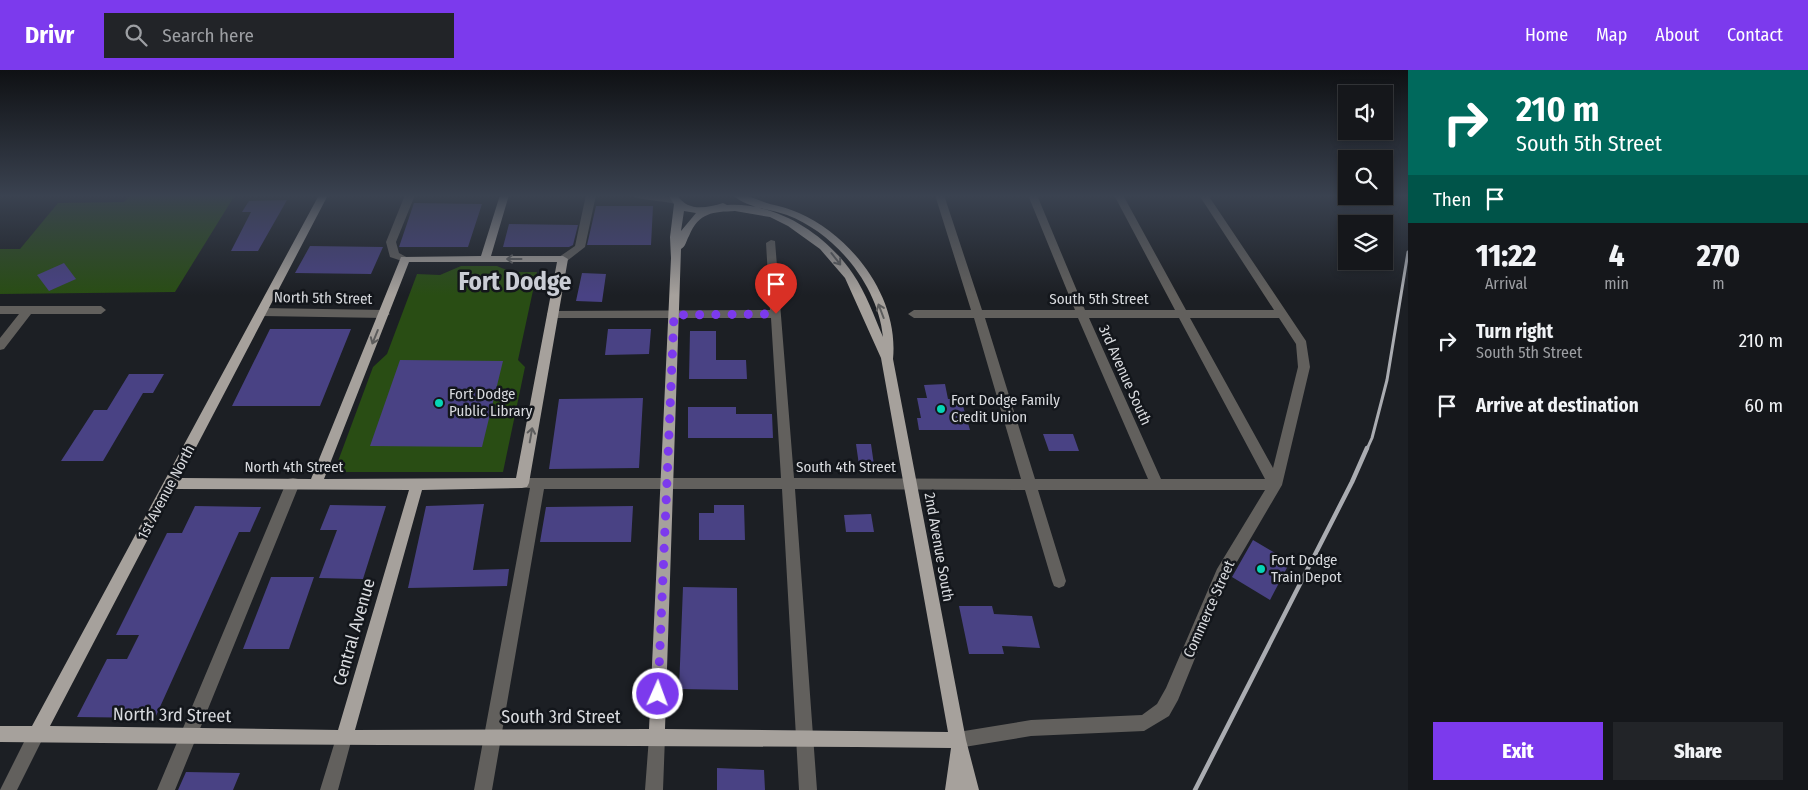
<!DOCTYPE html>
<html lang="en">
<head>
<meta charset="utf-8">
<style>
  :root { --surface:#15171b; --page:#222428; --text:#f1f3f6; --muted:#9d9fa3; --line:#34363a; --accent:#7c3aed }
  body { margin:0; font-family:"Fira Sans Condensed",sans-serif; background:var(--page); color:var(--text); height:100vh; display:flex; flex-direction:column; font-size:19px; white-space:nowrap }
  * { box-sizing:border-box; margin:0 }
  p { font-size:16px; color:var(--muted) }
  .icon { flex:none; width:28px; height:28px; fill:none; stroke:currentColor; stroke-width:2; stroke-linecap:round; stroke-linejoin:round }
  .map { position:relative; flex:1; overflow:hidden }
  .side { display:flex; flex-direction:column; background:var(--surface); width:400px }
  .side>* { flex:none }
  .top-card { background:#00695c; color:#fff; overflow:hidden }
  .fabs { position:absolute; left:1338px; top:15px; display:grid; gap:10px }
  .fabs a { display:grid; place-items:center; width:55px; height:55px; border-radius:0px; background:var(--surface); box-shadow:0 2px 8px #0003,0 0 0 1px var(--line); font-size:25px }
  .pin { position:absolute; display:grid; place-items:center; width:42px; height:42px; color:#fff; margin:-51px -21px; border-radius:50% 50% 50% 0; rotate:-45deg; box-shadow:0 0 5px #0007 }
  .pin .icon { rotate:45deg }
  .me { position:absolute; width:55px; margin:-28px; rotate:2deg; stroke-linejoin:round; filter:drop-shadow(0 0 4px #0008) }
  .turn { display:flex; align-items:center; gap:18px; height:105px; padding:0 25px; font-size:22px }
  .turn .icon { width:65px; height:65px; stroke-width:2.5 }
  .turn b { display:block; font-size:35px; line-height:42px }
  .then { display:flex; align-items:center; height:48px; padding:0 25px; background:#0003; gap:10px; font-size:19px }
  .eta { display:flex; justify-content:space-evenly; align-items:center; height:85px; text-align:center }
  .eta b { font-size:30px; font-weight:800; line-height:35px }
  .primary-button { display:flex; gap:10px; margin-top:auto; padding:10px 25px }
  .primary-button a { flex:1; height:58px; border-radius:0px; background:var(--accent); color:#fff; font-size:20px; font-weight:800; line-height:58px; text-align:center }
  .primary-button a+a { background:var(--page); color:var(--text) }
  ul { padding:0; list-style:none }
  li { display:flex; align-items:center; gap:15px; height:65px; padding:0 25px }
  li div { flex:1 }
  li b { display:block; font-size:19px }
  li em { font-style:normal }
  header { display:flex; align-items:center; gap:30px; box-sizing:border-box; height:70px; padding:0 25px; background:var(--accent); color:#fff }
  header strong { font-size:24px }
  nav { display:flex; gap:28px; margin-inline-start:auto; font-size:18px }
  .search { width:350px; height:45px; background:var(--page); display:flex; align-items:center; gap:12px; box-sizing:border-box; padding:0 18px; border-radius:0px; color:var(--muted); font-size:19px }
  main { display:flex; flex:1; min-height:0 }
  .map>svg:first-child { display:block }
</style>
</head>
<body>
<header>
<strong>Drivr</strong>
<div class="search"><svg class="icon" aria-label="search" viewBox="0 0 24 24"><circle cx="10" cy="10" r="6"/><path d="M15 15l6 6"/></svg>Search here</div>
<nav><a>Home</a><a>Map</a><a>About</a><a>Contact</a></nav>
</header>
<main>
<div class="map">
<svg width="1408" height="720" viewBox="0 0 1408 720">
  <rect width="100%" height="100%" fill="#1c1f24"/>
  <path fill="#294d14" d="M130 125H235L175 222 0 224V179H20L58 133 124 132Z
    M461 196H497L511 202H537L518 290 525 297 503 402H334L373 297 387 284 417 204 440 205Z"/>
  <path fill="#494284" d="M287 130 258 181H231L251 142H242L249 131Z
    M414 133 482 134 468 177H399Z
    M596 136H653L651 175H587Z
    M509 154 578 155 573 175 569 177H503Z
    M310 176 383 177 371 204 295 203Z
    M64 193 76 209 49 221 37 205Z
    M582 203 606 204 602 232 576 231Z
    M270 259H351L320 336H232Z
    M608 259H651L649 284 605 285Z
    M690 261H716V290H746L747 309H689Z
    M400 290 503 291 482 377 370 376Z
    M129 304H164L153 323H143L103 391H61L94 340H107Z
    M945 314 948 329H961L970 360H919L917 348H921L917 328H927L924 315Z
    M643 328 639 398 549 399 559 329Z
    M688 337H736V344H772L773 368H688Z
    M1043 364H1073L1079 381H1049Z
    M856 374H871L874 395H859Z
    M484 434 473 500 509 499 507 516 408 518 426 436Z
    M330 435 386 436 363 509 319 508 337 460H320Z
    M714 435H744L745 470H699V443H714Z
    M195 436 261 437 250 462H239L155 648 77 647 107 589H127L139 565H116L167 463H182Z
    M633 436 631 472H540L546 437Z
    M871 444 874 462H846L844 445Z
    M1253 470 1290 492 1270 530 1232 507Z
    M271 507H314L289 579H243Z
    M683 517 737 518 738 620 679 619Z
    M959 536H992L994 544 1032 546 1040 578 1002 576 1004 584H969Z
    M717 698 764 700 765 720H717Z
    M186 702 240 703 233 720H178Z"/>
  <g fill="none" stroke-linecap="round" stroke-linejoin="round">
    <path fill="#62605d" fill-rule="evenodd" d="M405 125H415L396 172 399 183 410 189 405 192 390 187 386 172Z
      M586 125H596L585 177 567 191H559L558 189 559 187 575 176Z
      M630 125H662L681 131 676 134C666 131 636 130 630 125Z
      M935 125H944L982 240H1075L1028 125H1037L1085 240H1175L1114 125H1123L1186 240H1274L1199 125H1208L1306 271 1310 297 1282 415 1228 507 1178 630 1169 646 1144 661 1031 666 958 678 952 676 950 670 952 664 958 662 1031 650 1142 645 1157 634 1166 618 1217 499 1265 420H1038L1066 511 1064 516 1059 518 1054 516 1052 511 1025 420 795 419 817 720H799L782 419H544L492 720H474L530 418 517 417 515 413 517 409 522 408H781L771 248H553L549 247 547 244 549 241 770 240 766 173 771 170 775 171 794 408 1021 409 974 248H914L908 244 914 240H971ZM985 248H1078L1148 409H1035ZM1089 248H1179L1265 409H1161ZM1190 248H1279L1296 274 1298 297 1273 398Z
      M0 236H101L106 240 101 244H31L4 279 0 280V268L19 244H0Z
      M262 238 384 240 390 244 384 248 262 246 257 242Z
      M293 408 298 409 300 413 175 720H157L286 413 288 409Z
      M37 656 43 658 45 664 17 720H0L31 658Z
      M657 659 663 661 665 667 663 720H645L649 667 651 661Z
      M344 660 350 662 352 668 338 720H320L336 668 338 662Z"/>
    <path fill="#a6a19c" fill-rule="evenodd" d="M319 125H328L180 408 311 409 401 187 481 186 500 125H509L491 186H563L568 189 529 413 527 417 522 418 422 420 355 660 649 659 671 188 670 167 674 134 668 125H677C688 142 706 138 723 133L727 135C777 132 826 164 853 204 866 223 874 246 883 267 878 215 835 163 787 145 771 139 746 138 733 125 746 123 757 130 770 134 780 136 790 139 799 143 853 167 899 228 893 289L966 670 979 720H945L951 678C634 675 317 676 0 672V656H32ZM684 141 696 143 681 161ZM735 141 770 147 788 156 820 179 845 208 881 288 948 662 665 659 681 179C686 176 686 171 689 166 699 142 713 142 735 141ZM409 192H557L516 408 324 409ZM174 419 409 420 338 660 50 656Z"/>
    <path stroke="#aaacb1" stroke-width="3" d="M1367 379 1372 368 1387 310 1408 182"/>
    <path stroke="#aaacb1" stroke-width="4.5" d="M1195 720 1352 412 1367 378"/>
  </g>
  <defs><path id="oneway-shaft" d="M-6 0H5M1.5-3L5.5 0L1.5 3" fill="none" stroke-width="1.6" stroke-linecap="round" stroke-linejoin="round" transform="scale(1.25)"/></defs>
  <g stroke="#5c5c5c">
    <use href="#oneway-shaft" transform="translate(514 189) rotate(-180)"/>
    <use href="#oneway-shaft" transform="translate(836 189) rotate(52)"/>
    <use href="#oneway-shaft" transform="translate(881 241) rotate(-111)"/>
    <use href="#oneway-shaft" transform="translate(375 267) rotate(112)"/>
    <use href="#oneway-shaft" transform="translate(531 365) rotate(-80)"/>
  </g>
  <linearGradient id="sky" x2="0" y2="1"><stop stop-color="#0f1114"/><stop offset="0.56" stop-color="#3a4250"/><stop offset="1" stop-color="#3a4250" stop-opacity="0"/></linearGradient>
  <rect width="1408" height="225" fill="url(#sky)"/>
  <g fill="none" stroke-linecap="round" stroke-linejoin="round">
    <path stroke="#7c3aed" stroke-width="9" stroke-dasharray="0 16.2" d="M658 624 674 245 776 244"/>
  </g>
  <g fill="#06d5b6" stroke="#13161b" stroke-width="2">
    <circle cx="439" cy="333" r="5"/>
    <circle cx="941" cy="339" r="5"/>
    <circle cx="1261" cy="499" r="5"/>
  </g>
  <g text-anchor="middle" stroke-width="5" stroke-linejoin="round" paint-order="stroke">
    <g font-size="15" fill="#d8dade" stroke="#13161b">
      <text transform="translate(323 228) rotate(1)" y="5">North 5th Street</text>
      <text x="1099" y="234">South 5th Street</text>
      <text transform="translate(1125 305) rotate(66)" y="5">3rd Avenue South</text>
      <text x="294" y="402">North 4th Street</text>
      <text x="846" y="402">South 4th Street</text>
      <text transform="translate(166 422) rotate(-62)" y="5">1st Avenue North</text>
      <text transform="translate(939 477) rotate(80)" y="5">2nd Avenue South</text>
      <text transform="translate(1209 539) rotate(-66)" y="5">Commerce Street</text>
    </g>
    <g font-size="15" fill="#d8dade" stroke="#13161b" text-anchor="start">
      <text x="449" y="329">Fort Dodge<tspan x="449" dy="17">Public Library</tspan></text>
      <text x="951" y="335">Fort Dodge Family<tspan x="951" dy="17">Credit Union</tspan></text>
      <text x="1271" y="495">Fort Dodge<tspan x="1271" dy="17">Train Depot</tspan></text>
    </g>
    <g font-size="18" fill="#d8dade" stroke="#13161b">
      <text transform="translate(354 562) rotate(-74)" y="6">Central Avenue</text>
      <text transform="translate(172 645) rotate(1)" y="6">North 3rd Street</text>
      <text x="561" y="653">South 3rd Street</text>
    </g>
    <g font-size="25" font-weight="bold" fill="#cacdd5" stroke="#13161b">
      <text x="515" y="220">Fort Dodge</text>
    </g>
  </g>
</svg>
<div class="fabs">
<a><svg class="icon" aria-label="sound" viewBox="0 0 24 24"><path d="M4 9h4l5-4v14l-5-4H4zM17 9q2 3 0 6"/></svg></a>
<a><svg class="icon" aria-label="search" viewBox="0 0 24 24"><circle cx="10" cy="10" r="6"/><path d="M15 15l6 6"/></svg></a>
<a><svg class="icon" aria-label="layers" viewBox="0 0 24 24"><path d="M12 4l9 5-9 5-9-5zM3 14l9 5 9-5"/></svg></a>
</div>
<div class="pin" style="left:776px;top:244px;background:#d93025"><svg class="icon" aria-label="arrive" viewBox="0 0 24 24"><path d="M6 21V4h12l-3 4 3 4H6"/></svg></div>
<svg class="me" style="left:658px;top:624px" viewBox="-20 -20 40 40"><circle r="17" fill="#7c3aed" stroke="#fff" stroke-width="3"/><path d="M0-11L8 9 0 5-8 9z" fill="#fff"/></svg>
</div>
<section class="side">
<div class="top-card">
<div class="turn"><svg class="icon" aria-label="right" viewBox="0 0 24 24"><path d="M7 20v-9h11M14 6l5 5-5 5"/></svg><div><b>210 m</b>South 5th Street</div></div>
<div class="then">Then<svg class="icon" aria-label="arrive" viewBox="0 0 24 24"><path d="M6 21V4h12l-3 4 3 4H6"/></svg></div>
</div>
<div class="eta">
<div><b>11:22</b><p>Arrival</p></div>
<div><b>4</b><p>min</p></div>
<div><b>270</b><p>m</p></div>
</div>
<ul>
<li><svg class="icon" aria-label="right" viewBox="0 0 24 24"><path d="M7 20v-9h11M14 6l5 5-5 5"/></svg><div><b>Turn right</b><p>South 5th Street</p></div><em>210 m</em></li>
<li><svg class="icon" aria-label="arrive" viewBox="0 0 24 24"><path d="M6 21V4h12l-3 4 3 4H6"/></svg><div><b>Arrive at destination</b></div><em>60 m</em></li>
</ul>
<div class="primary-button"><a>Exit</a><a>Share</a></div>
</section>
</main>
</body>
</html>
